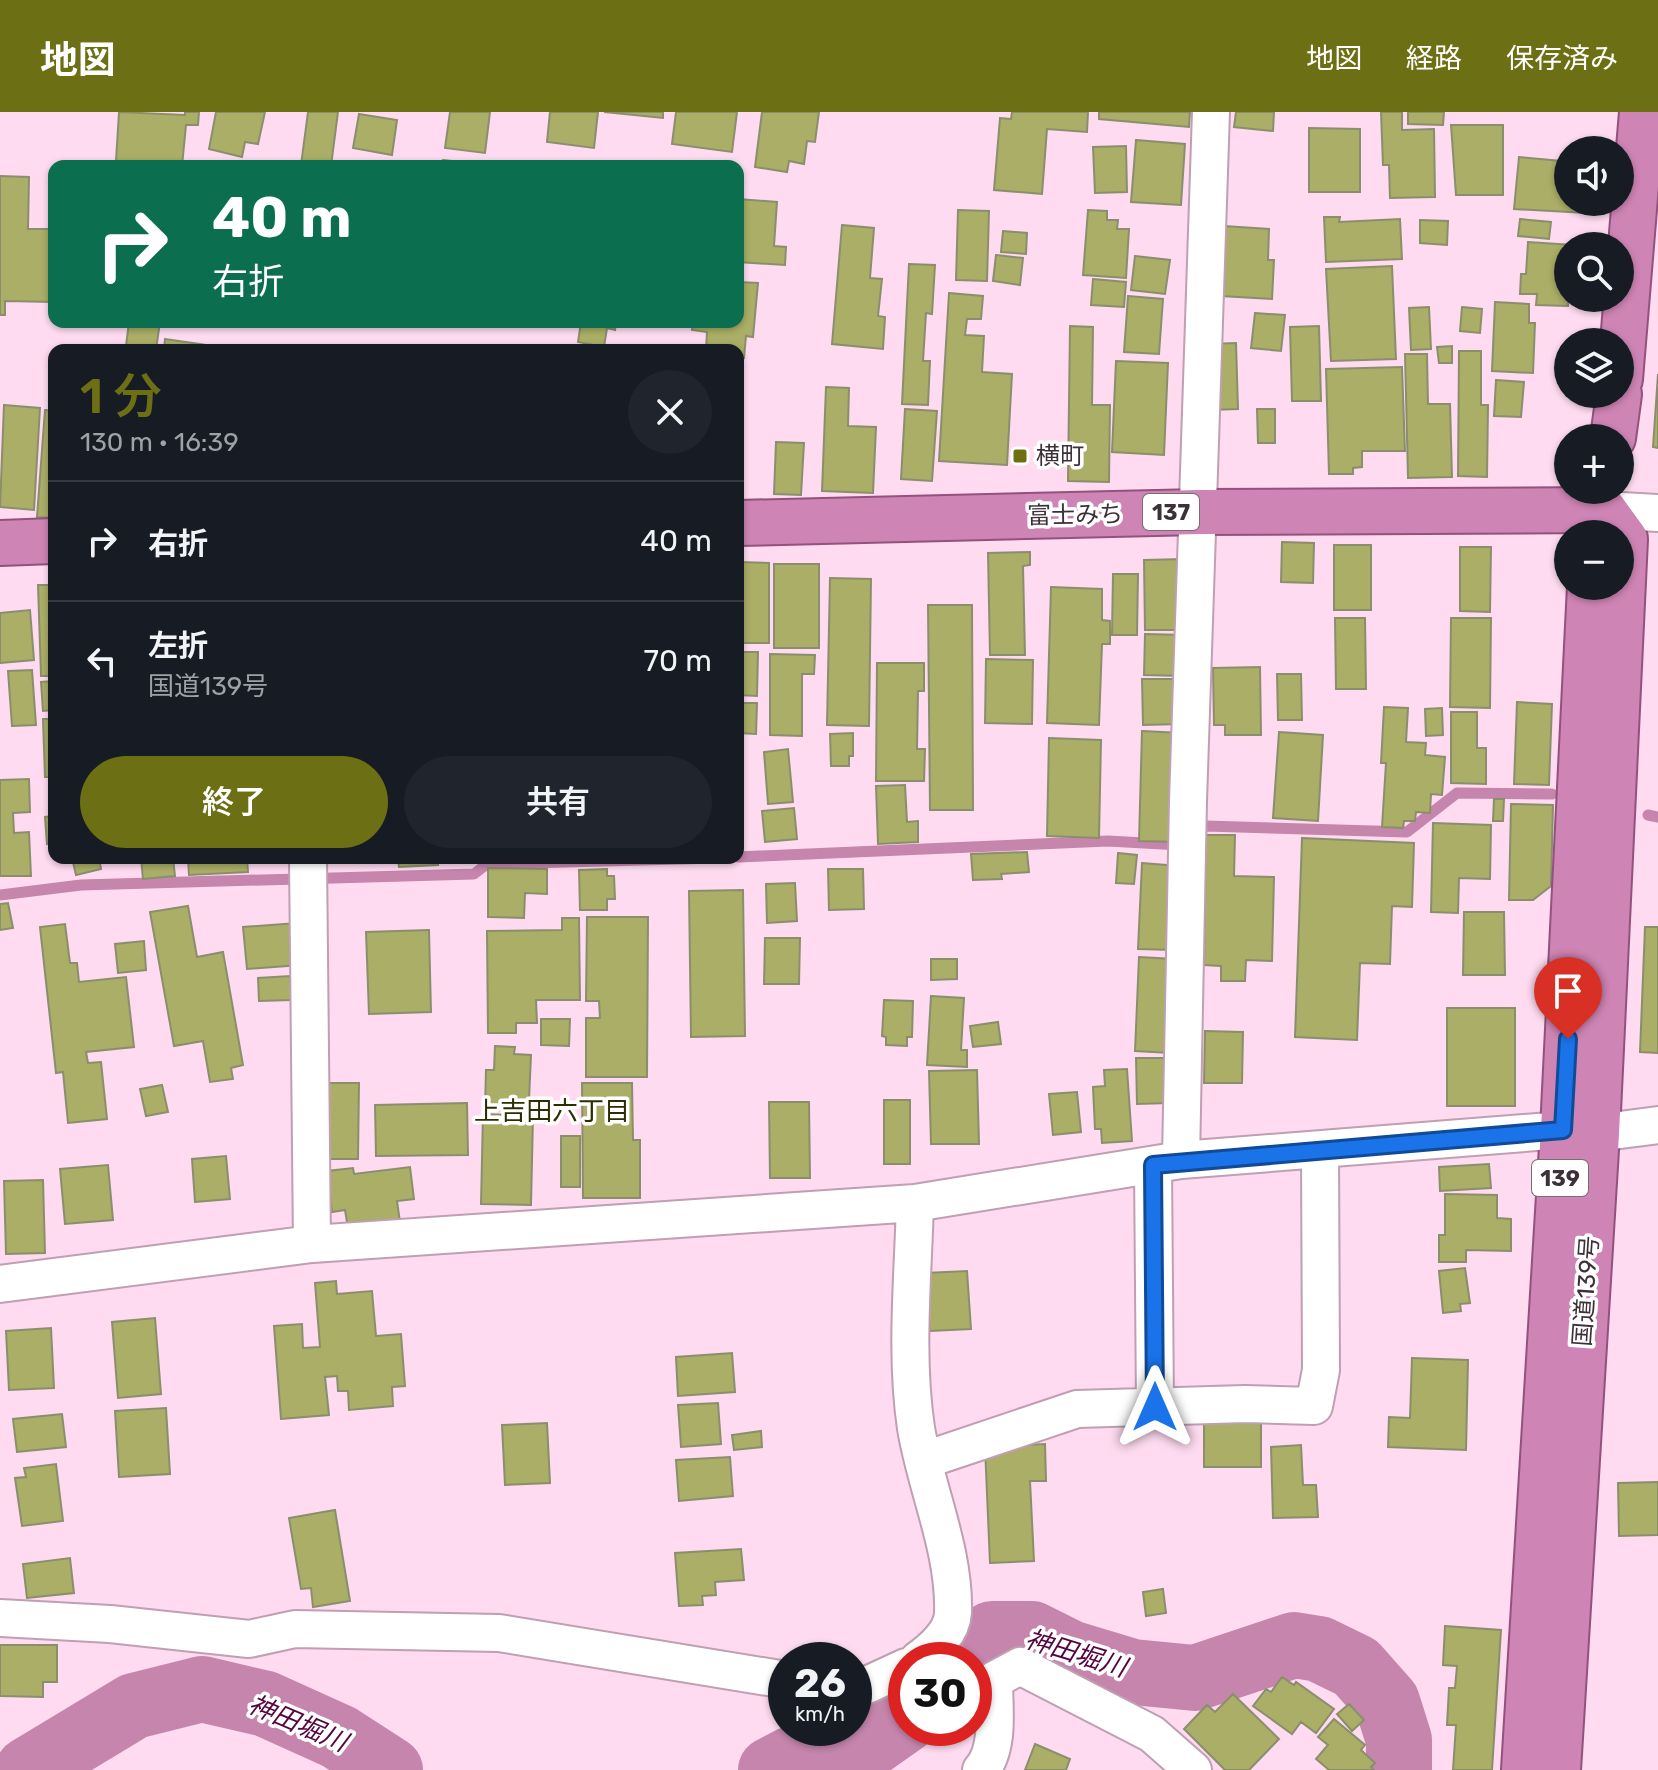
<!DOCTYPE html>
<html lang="ja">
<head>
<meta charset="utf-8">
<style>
  :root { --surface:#171b24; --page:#20242c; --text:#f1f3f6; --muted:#9ea1a6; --line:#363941; --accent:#6c6f13 }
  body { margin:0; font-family:Rubik,"Noto Sans JP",sans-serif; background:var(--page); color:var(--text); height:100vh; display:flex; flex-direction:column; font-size:30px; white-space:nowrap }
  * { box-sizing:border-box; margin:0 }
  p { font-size:26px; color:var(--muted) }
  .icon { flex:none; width:44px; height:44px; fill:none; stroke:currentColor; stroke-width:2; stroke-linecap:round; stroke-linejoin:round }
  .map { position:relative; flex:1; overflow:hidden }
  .drawer { position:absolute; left:48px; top:232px; width:696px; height:520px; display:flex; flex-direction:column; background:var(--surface); border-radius:16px; box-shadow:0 2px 6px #0004 }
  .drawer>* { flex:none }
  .guide { position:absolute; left:48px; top:48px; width:696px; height:168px; border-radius:16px; box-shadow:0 2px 6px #0004; background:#0b6e4f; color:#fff; overflow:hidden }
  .tools { position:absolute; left:1554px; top:24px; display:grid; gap:16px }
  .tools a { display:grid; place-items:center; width:80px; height:80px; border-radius:50%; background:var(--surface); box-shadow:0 2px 6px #0004; font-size:40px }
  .speed { position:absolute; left:768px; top:1530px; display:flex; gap:16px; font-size:40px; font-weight:700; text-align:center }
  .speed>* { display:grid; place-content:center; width:104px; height:104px; border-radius:50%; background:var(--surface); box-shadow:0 2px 6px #0004; line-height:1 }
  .speed small { font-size:20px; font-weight:400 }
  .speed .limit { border:12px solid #d22; background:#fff; color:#111 }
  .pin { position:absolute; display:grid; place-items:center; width:68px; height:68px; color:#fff; margin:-82px -34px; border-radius:50% 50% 50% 0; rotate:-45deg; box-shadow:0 0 8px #0007 }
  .pin .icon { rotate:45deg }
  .me { position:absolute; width:88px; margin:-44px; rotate:0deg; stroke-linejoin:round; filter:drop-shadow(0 0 6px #0008) }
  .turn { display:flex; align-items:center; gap:28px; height:168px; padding:0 32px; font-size:36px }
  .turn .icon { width:104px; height:104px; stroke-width:2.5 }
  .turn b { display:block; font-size:56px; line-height:68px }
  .round { display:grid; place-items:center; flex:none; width:84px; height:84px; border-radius:42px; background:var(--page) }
  .overview { display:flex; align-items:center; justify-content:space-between; height:136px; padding:0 32px }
  h1 { font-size:48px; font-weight:600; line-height:60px; color:var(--accent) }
  .button { display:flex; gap:16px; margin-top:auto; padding:16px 32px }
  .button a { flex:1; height:92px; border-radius:48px; background:var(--accent); color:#fff; font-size:32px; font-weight:600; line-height:92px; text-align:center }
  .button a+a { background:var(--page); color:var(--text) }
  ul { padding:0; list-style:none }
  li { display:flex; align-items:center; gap:24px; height:120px; padding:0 32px; border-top:2px solid var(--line) }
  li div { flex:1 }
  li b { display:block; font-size:30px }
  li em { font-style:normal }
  header { display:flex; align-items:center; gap:48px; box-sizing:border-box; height:112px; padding:0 40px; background:var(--accent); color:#fff }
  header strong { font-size:38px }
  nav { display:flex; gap:44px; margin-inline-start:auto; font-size:28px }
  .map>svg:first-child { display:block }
</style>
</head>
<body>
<header>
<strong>地図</strong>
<nav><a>地図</a><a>経路</a><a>保存済み</a></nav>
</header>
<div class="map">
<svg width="1658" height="1658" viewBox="0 0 1658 1658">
  <rect width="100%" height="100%" fill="#fedbf0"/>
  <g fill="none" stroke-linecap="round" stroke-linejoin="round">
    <path stroke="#c585ad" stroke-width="11" d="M1648 703 1658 705
      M738 745 1108 729 1180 733 1206 714 1407 720 1457 681 1552 682
      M0 783 81 773 474 762 487 752 717 746"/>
    <path stroke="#c585ad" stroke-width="66" d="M968 1548 992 1522H1032L1070 1541 1133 1560 1195 1566 1294 1533 1319 1537 1356 1555 1387 1590 1399 1628V1658
      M28 1658 134 1594 202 1577 266 1592 339 1625 390 1658
      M771 1658 792 1647 862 1638 906 1607"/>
  </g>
  <path fill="#aaae66" stroke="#8b8e6d" stroke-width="2" d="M119 0 185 3V0H199L198 13H186L182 54 116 49Z
    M216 0H265L258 32 245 30 242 45 209 37Z
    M308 0H338L331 54 301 53Z
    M450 0H490L485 41 445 36Z
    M550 0H598L594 36 547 30Z
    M604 0H663V6Z
    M676 0H737L732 40 672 32Z
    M762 0H819L815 30 807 29 804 52 789 49 787 60 755 55Z
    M1012 0H1088L1087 20 1047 17 1042 82 994 78 1000 6 1011 7Z
    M1099 0H1190L1189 15 1099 7Z
    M1236 0H1274L1273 19 1234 15Z
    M1381 0H1402V18L1434 17 1435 85 1390 86 1389 53H1383Z
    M1408 0H1444L1443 13 1408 12Z
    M359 2 397 8 392 43 353 36Z
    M1451 13H1503V83H1456Z
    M1309 16 1360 17V80H1309Z
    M1136 28 1185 32 1181 93 1131 90Z
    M1126 34 1127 80 1095 81 1093 35Z
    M1519 45 1561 49 1560 57 1568 58V90H1606L1604 102 1514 97Z
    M443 48 479 52V54H442Z
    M0 64 29 65 28 117H54V190L5 189V203H0Z
    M738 87 777 90 774 134 786 135 785 153 738 150Z
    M958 98 989 99 987 169 956 168Z
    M1088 98 1107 99V108H1118L1117 117H1129L1126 166 1083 163Z
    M1324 105H1340L1339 110 1400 107 1402 147 1326 150Z
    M1520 107 1551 110 1549 127 1518 124Z
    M1420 108 1448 109 1447 133 1420 131Z
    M842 113 874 116 870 166 882 167 878 204 885 205 883 237 832 232Z
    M1224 114 1269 117 1268 148H1274L1272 187 1221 184Z
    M1003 119 1027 121 1026 142 1001 140Z
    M1528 130 1589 134H1568V194L1536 193 1537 182H1520L1521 162H1526Z
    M996 143 1023 146 1020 173 993 169Z
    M1135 144 1170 148 1165 182 1131 178Z
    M909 152 935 153 932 202 926 201 923 249H930L928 293 902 292Z
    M1392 154 1396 247 1331 249 1326 157Z
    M1093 167 1126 170 1124 195 1091 193Z
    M738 170 758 171 753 225 746 224 744 246 738 245V238H706L707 220 692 218 693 210H738Z
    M949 181 983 184 981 207H967L965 223 984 224 982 260 1012 262 1007 353 939 349Z
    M1128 184 1163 187 1159 242 1124 240Z
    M1495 190 1529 192V211H1535L1533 261 1492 259Z
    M1429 195 1431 237 1411 238 1409 196Z
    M1462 195 1482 197 1480 221 1460 219Z
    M1255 201 1285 203 1281 239 1251 236Z
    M129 210H160L156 238 126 234Z
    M581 210H616L615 218 607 216 604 235 578 230Z
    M1070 214 1093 215 1092 293H1110L1109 370 1068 369Z
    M1319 214 1321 289H1292L1290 215Z
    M165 227 207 233 206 238H164Z
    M1236 231 1238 297 1211 298 1208 232Z
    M1452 234V251H1439L1437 235Z
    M1459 239H1481V293H1488L1487 365 1458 364Z
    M1405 242H1427L1428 292H1450L1452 365 1408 366Z
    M1116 249 1168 251 1164 343 1112 340Z
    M1402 255 1405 339H1362V355L1353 356V362H1329L1326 257Z
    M1658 262V336L1653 335Z
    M1496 268 1524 270 1521 305 1494 304Z
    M826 275 849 276 848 314 876 315 873 381 822 379Z
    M4 293 40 296 34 398 0 395Z
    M905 297 937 299 932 369 901 367Z
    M1257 297H1275V331H1258Z
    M45 298 54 299V406L37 405Z
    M776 330 804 331 801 383 774 382Z
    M1282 430 1314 431 1313 471 1281 470Z
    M1334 433H1371V498H1334Z
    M1460 435H1491L1490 500 1460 499Z
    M1030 440V453L1023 454 1025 543H990L988 441Z
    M1183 447 1185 518H1145L1144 448Z
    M738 450 769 451V531H738Z
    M774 452H819V536H774Z
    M1113 462H1138L1137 523H1112Z
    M830 466 871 467 869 614 827 613Z
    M38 473H54V564H41Z
    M1051 475 1102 477V508L1110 509V532H1102L1099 613 1047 611Z
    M928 493H972L973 698H930Z
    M30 498 34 548 0 551V501Z
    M1335 506H1365L1366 577H1336Z
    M1451 506H1491L1490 596 1450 595Z
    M1145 522 1185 523 1184 564 1144 563Z
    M738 540H758L757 584 738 583Z
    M770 542 815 543 814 562H802V624L770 623Z
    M986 547 1033 548 1032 612 985 611Z
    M877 551H924V579H918L917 637H925L924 669H876Z
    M1260 555 1261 623H1225V613H1214L1213 556Z
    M32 558 36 613 12 614 8 559Z
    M1277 562H1301L1302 608H1278Z
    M1142 567H1181V612L1143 613Z
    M54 569V598L43 599 41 570Z
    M1517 590 1552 592 1549 673 1514 672Z
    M738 591H757L756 622 738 621Z
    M1384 595 1408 596 1406 630 1426 631 1425 643 1445 645 1442 683 1431 682 1430 701 1416 700 1415 709H1404L1403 716 1382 715 1386 651H1381Z
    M1442 596 1443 623 1426 624 1425 597Z
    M1451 600H1477V636H1486V672L1451 671Z
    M43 607H54V665H45Z
    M1142 619 1182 621 1180 730 1139 729Z
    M1279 620 1323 623 1318 709 1273 706Z
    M853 621V644H849V654H831L830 622Z
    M1049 626 1101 628 1099 726 1047 724Z
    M788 637 793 690 768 692 764 640Z
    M29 667 30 700 13 701 14 721 29 720 31 764H0V668Z
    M905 673 907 710 918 709V730L878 732 876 674Z
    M1494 687H1504L1503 709H1493Z
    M1511 692 1553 693 1551 774 1533 788H1509Z
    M794 696 797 727 765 730 762 699Z
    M54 704V731L47 732 45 705Z
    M1433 711 1491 713 1490 767 1459 766 1458 801 1431 800Z
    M1206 723H1235L1234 764 1274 765 1272 849 1246 848 1245 869H1221V854L1204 853Z
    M1302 726 1414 731 1412 795 1392 794 1390 852 1360 851 1357 928 1295 925Z
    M1027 740 1029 760 1001 762 1002 767 973 768 971 742Z
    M1118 741 1137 743 1134 772 1116 771Z
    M72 746H99L101 757 76 763Z
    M141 746H173L175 764 143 767Z
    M188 746H247L248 760 189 763Z
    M398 746H438V753L399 755Z
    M1142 751 1178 754 1174 838 1138 837Z
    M488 756 547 757V782L525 781 524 806 488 805Z
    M607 757V764H614L615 787H607V798H580L579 758Z
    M828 757H863L864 797 829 798Z
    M795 771 797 809 767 811 766 772Z
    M743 778 745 924 691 925 689 779Z
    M8 791 13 816 0 818V792Z
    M188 794 197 845 223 840 243 953 231 956 233 967 210 970 203 929 174 934 150 800Z
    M1464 800H1504L1505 863H1463Z
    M587 805H648L647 965H586V906H600L599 889H586Z
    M562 806H579L580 888H536L537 911H516V921H488L487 819 562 818Z
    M297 811 300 853 247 857 243 815Z
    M65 812 70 851H77L79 870 126 865 134 935 86 940 88 951 101 950 107 1007 68 1011 63 960 56 961 40 815Z
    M1645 815H1658V941L1640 940Z
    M429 818 431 900 369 902 366 820Z
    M765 826H800L799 872H764Z
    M144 829 146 858 118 861 115 832Z
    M1139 845 1174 847 1170 941 1135 939Z
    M931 847H957V867L931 868Z
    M290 864 292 888 259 889 258 866Z
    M931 884 964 886 961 938H967V955L927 953Z
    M884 888 913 889 912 925H907V934L886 933V925L882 924Z
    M1447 896H1515V994H1447Z
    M541 907H570L569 934 541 933Z
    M998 910 1001 932 973 935 970 914Z
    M1205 919 1243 920 1242 971H1204Z
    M495 934 515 935 514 942 531 943 529 988H515V999L485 998 486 958H494Z
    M1136 946H1168L1169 991 1137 992Z
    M1127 957 1132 1029 1102 1031 1101 1017H1095L1093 975 1105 974 1104 958Z
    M977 958 979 1032H931L929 959Z
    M328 971H359L358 1047H328Z
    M582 971H632L633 1028H640V1086H583Z
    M162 973 168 1000 146 1004 140 977Z
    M1077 980 1081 1020 1053 1023 1049 982Z
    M884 988H910V1052H884Z
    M769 990H809L810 1066H770Z
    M467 991 468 1043 376 1044 375 993Z
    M483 1002 533 1004 531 1093 481 1092Z
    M561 1024H580V1075H561Z
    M226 1044 230 1087 195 1090 192 1047Z
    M1489 1052 1491 1076 1440 1079 1439 1055Z
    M108 1053 113 1108 65 1112 60 1057Z
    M410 1055 414 1087 397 1089 400 1110 348 1116 345 1098 332 1100 327 1059 353 1056 354 1062Z
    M43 1068 45 1141 6 1142 4 1069Z
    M1445 1082 1497 1083V1106L1511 1107V1139L1466 1138V1150H1439V1123H1445Z
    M1465 1156 1470 1191 1460 1192 1461 1199 1443 1201 1439 1159Z
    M967 1159 971 1217 930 1219 926 1161Z
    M336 1169 337 1182 372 1179 376 1224 401 1222 405 1274 392 1275 393 1294 349 1298 348 1279H338L337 1264 325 1265 329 1303 281 1307 274 1214 302 1212 303 1236 320 1235 315 1171Z
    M155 1206 161 1282 118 1286 112 1210Z
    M51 1216 54 1276 9 1278 6 1219Z
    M732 1241 735 1280 678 1284 676 1245Z
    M1412 1246 1468 1248 1466 1338 1388 1335 1389 1305 1410 1306Z
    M718 1291 721 1332 681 1335 678 1293Z
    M166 1296 170 1362 119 1365 115 1299Z
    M62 1302 66 1335 17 1340 13 1307Z
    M1204 1304H1261V1355H1204Z
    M547 1311 550 1371 505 1373 502 1313Z
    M761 1319 762 1335 734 1338 732 1323Z
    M1045 1332 1046 1369H1030L1034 1449 990 1451 985 1335Z
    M1301 1333 1303 1373H1316L1318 1405 1273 1406 1271 1335Z
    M730 1345 733 1384 679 1389 676 1348Z
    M56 1352 63 1409 22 1414 15 1366 26 1365 24 1356Z
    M1658 1370V1423L1619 1424 1618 1371Z
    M335 1398 350 1489 313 1495 311 1476 301 1477 289 1406Z
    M741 1437 744 1468 715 1470 716 1483 702 1484 703 1493 679 1494 675 1441Z
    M70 1446 74 1481 27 1486 23 1452Z
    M1163 1477 1166 1501 1146 1504 1143 1480Z
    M1445 1514 1501 1518 1492 1658H1453L1456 1613H1447L1449 1576H1455L1457 1554 1443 1553Z
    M0 1533H57V1570H43V1585L0 1584Z
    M1282 1565 1294 1573 1296 1570 1334 1597 1316 1621 1301 1610 1292 1622 1253 1594 1266 1577 1271 1580Z
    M1233 1582 1279 1627 1249 1658H1225L1184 1617 1207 1593 1215 1600Z
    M1349 1592 1364 1608 1352 1619 1337 1602Z
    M1334 1607 1365 1633 1361 1638 1375 1651 1371 1655 1374 1658H1329L1316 1647 1328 1633 1318 1625Z
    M1035 1632 1070 1647 1066 1658H1025Z"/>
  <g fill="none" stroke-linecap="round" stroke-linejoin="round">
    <defs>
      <path id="minor" d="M1604 398 1658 401
        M308 746 312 1132
        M1181 1048 1188 689 1211 0
        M1153 1053 1155 1295
        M915 1091C913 1165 905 1243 916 1316 926 1377 955 1438 953 1501 952 1521 933 1537 918 1548
        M0 1172 312 1132 915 1091 1181 1048 1563 1018 1597 1021 1658 1013
        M925 1348 1077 1297 1245 1292 1314 1294 1321 1258 1320 1039
        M0 1506 110 1512 249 1527 295 1517 499 1521 786 1568
        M854 1572 867 1573 906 1555
        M981 1658C1000 1637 994 1595 994 1568L1020 1554 1152 1622 1193 1658"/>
      <path id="trunk" d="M1620 267 1642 0
        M1613 326 1619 282
        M738 411 1199 400 1604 398
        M0 431 54 429
        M1524 1658 1563 1018 1590 474
        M1558 1658 1597 1021 1625 427 1604 398"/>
    </defs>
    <use href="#minor" stroke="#bf9fb2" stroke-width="40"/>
    <use href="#trunk" stroke="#93527d" stroke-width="48"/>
    <use href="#minor" stroke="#fff" stroke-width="36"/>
    <use href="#trunk" stroke="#ce84b4" stroke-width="44"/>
  </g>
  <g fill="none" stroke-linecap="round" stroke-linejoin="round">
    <defs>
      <path id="route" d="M1155 1295 1153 1053 1563 1018 1568 927"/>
    </defs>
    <use href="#route" stroke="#114b97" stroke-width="20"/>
    <use href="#route" stroke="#1a73e8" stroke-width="14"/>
  </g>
  <rect fill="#6c6f13" stroke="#fff" stroke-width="3" x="1012" y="336" width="16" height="16" rx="4"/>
  <g text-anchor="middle" stroke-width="7" stroke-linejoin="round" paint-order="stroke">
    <g fill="#fff" stroke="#776e74" stroke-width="2">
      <rect x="1143" y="382" width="56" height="36" rx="6"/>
      <rect x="1532" y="1048" width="56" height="36" rx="6"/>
    </g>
    <g font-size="22" font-weight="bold" fill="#3d3038">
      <text x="1171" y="408">137</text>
      <text x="1560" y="1074">139</text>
    </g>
    <g font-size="24" fill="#3d3038" stroke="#fff" text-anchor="start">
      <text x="1036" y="352">横町</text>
    </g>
    <g font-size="24" fill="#3d3038" stroke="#fff">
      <text transform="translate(1075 403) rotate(-1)" y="8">富士みち</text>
      <text transform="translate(1586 1179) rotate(-86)" y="8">国道139号</text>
    </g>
    <g font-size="26" fill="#2c2d03" stroke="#fff">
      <text x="552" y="1008">上吉田六丁目</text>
    </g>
    <g font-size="26" font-style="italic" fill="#550641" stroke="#fff">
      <text transform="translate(1076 1541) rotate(17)" y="9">神田堀川</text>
      <text transform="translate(298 1611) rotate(23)" y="9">神田堀川</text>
    </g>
  </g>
</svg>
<div class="tools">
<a><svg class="icon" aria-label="sound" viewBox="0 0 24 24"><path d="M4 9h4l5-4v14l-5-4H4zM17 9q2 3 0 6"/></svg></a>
<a><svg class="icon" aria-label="search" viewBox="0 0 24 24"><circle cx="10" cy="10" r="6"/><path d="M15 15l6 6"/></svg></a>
<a><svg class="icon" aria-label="layers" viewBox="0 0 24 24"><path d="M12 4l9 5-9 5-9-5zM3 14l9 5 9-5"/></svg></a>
<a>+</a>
<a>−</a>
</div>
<div class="speed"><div>26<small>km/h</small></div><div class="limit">30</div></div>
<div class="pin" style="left:1568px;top:927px;background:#d93025"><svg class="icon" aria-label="arrive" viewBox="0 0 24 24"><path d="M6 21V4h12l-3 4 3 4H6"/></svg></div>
<svg class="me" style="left:1155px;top:1295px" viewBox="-20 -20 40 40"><path d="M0-17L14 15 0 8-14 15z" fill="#1a73e8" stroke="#fff" stroke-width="4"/></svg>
<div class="guide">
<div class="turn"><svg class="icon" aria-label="right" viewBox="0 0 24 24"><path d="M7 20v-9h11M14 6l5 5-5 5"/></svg><div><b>40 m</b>右折</div></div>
</div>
<section class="drawer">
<div class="overview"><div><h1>1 分</h1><p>130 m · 16:39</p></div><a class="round"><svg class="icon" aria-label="close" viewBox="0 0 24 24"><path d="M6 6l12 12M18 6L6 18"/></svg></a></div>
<ul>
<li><svg class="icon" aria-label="right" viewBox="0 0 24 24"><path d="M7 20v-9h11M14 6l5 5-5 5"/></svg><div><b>右折</b></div><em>40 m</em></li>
<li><svg class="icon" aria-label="left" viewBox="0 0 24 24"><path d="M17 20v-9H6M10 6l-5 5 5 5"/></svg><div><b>左折</b><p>国道139号</p></div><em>70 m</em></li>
</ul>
<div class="button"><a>終了</a><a>共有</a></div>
</section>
</div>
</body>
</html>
